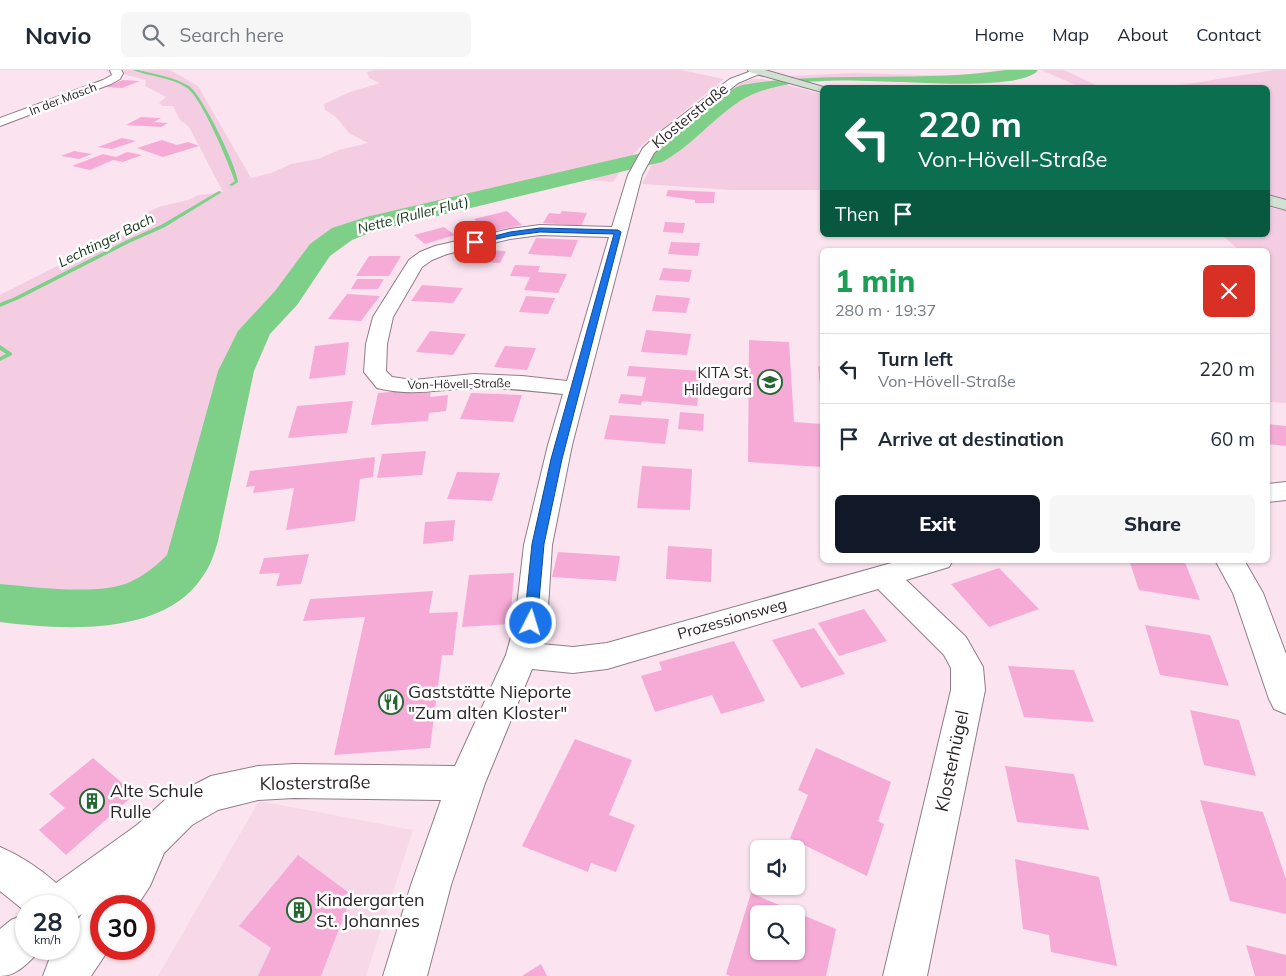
<!DOCTYPE html>
<html lang="en">
<head>
<meta charset="utf-8">
<style>
  :root { --surface:#fff; --page:#f6f6f7; --text:#1f2937; --muted:#747a83; --line:#e0e1e3; --accent:#111827 }
  body { margin:0; font-family:Mulish,sans-serif; background:var(--page); color:var(--text); height:100vh; display:flex; flex-direction:column; font-size:19px; white-space:nowrap }
  * { box-sizing:border-box; margin:0 }
  p { font-size:16px; color:var(--muted) }
  .icon { flex:none; width:28px; height:28px; fill:none; stroke:currentColor; stroke-width:2; stroke-linecap:round; stroke-linejoin:round }
  .map { position:relative; flex:1; overflow:hidden }
  .details { position:absolute; left:820px; top:178px; width:450px; height:315px; display:flex; flex-direction:column; background:var(--surface); border-radius:8px; box-shadow:0 1px 4px #0004 }
  .details>* { flex:none }
  .top-card { position:absolute; left:820px; top:15px; width:450px; height:152px; border-radius:8px; box-shadow:0 1px 4px #0004; background:#0b6e4f; color:#fff; overflow:hidden }
  .fabs { position:absolute; left:750px; top:770px; display:grid; gap:10px }
  .fabs a { display:grid; place-items:center; width:55px; height:55px; border-radius:8px; background:var(--surface); box-shadow:0 1px 4px #0004; font-size:25px }
  .speed { position:absolute; left:15px; top:825px; display:flex; gap:10px; font-size:25px; font-weight:700; text-align:center }
  .speed>* { display:grid; place-content:center; width:65px; height:65px; border-radius:50%; background:var(--surface); box-shadow:0 1px 4px #0004; line-height:1 }
  .speed small { font-size:12px; font-weight:400 }
  .speed .limit { border:8px solid #d22; background:#fff; color:#111 }
  .pin { position:absolute; display:grid; place-items:center; width:42px; height:42px; color:#fff; margin:-21px; border-radius:10px; box-shadow:0 2px 8px #0006 }
  .me { position:absolute; width:55px; margin:-28px; rotate:5deg; stroke-linejoin:round; filter:drop-shadow(0 0 4px #0008) }
  .turn { display:flex; align-items:center; gap:18px; height:105px; padding:0 15px; font-size:22px }
  .turn .icon { width:65px; height:65px; stroke-width:2.5 }
  .turn b { display:block; font-size:35px; line-height:42px }
  .then { display:flex; align-items:center; height:48px; padding:0 15px; background:#0003; gap:10px; font-size:19px }
  .round { display:grid; place-items:center; flex:none; width:52px; height:52px; border-radius:8px; background:var(--page) }
  .headline { display:flex; align-items:center; justify-content:space-between; height:85px; padding:0 15px }
  h1 { font-size:30px; font-weight:800; line-height:38px; color:#1e9e55 }
  .action { display:flex; gap:10px; margin-top:auto; padding:10px 15px }
  .action a { flex:1; height:58px; border-radius:8px; background:var(--accent); color:#fff; font-size:20px; font-weight:800; line-height:58px; text-align:center }
  .action a+a { background:var(--page); color:var(--text) }
  ul { padding:0; list-style:none }
  li { display:flex; align-items:center; gap:15px; height:70px; padding:0 15px; border-top:1px solid var(--line) }
  li div { flex:1 }
  li b { display:block; font-size:19px }
  li em { font-style:normal }
  header { display:flex; align-items:center; gap:30px; box-sizing:border-box; height:70px; padding:0 25px; background:var(--surface); border-bottom:1px solid var(--line) }
  header strong { font-size:24px }
  nav { display:flex; gap:28px; margin-inline-start:auto; font-size:18px }
  .search { width:350px; height:45px; background:var(--page); display:flex; align-items:center; gap:12px; box-sizing:border-box; padding:0 18px; border-radius:8px; color:var(--muted); font-size:19px }
  .map>svg:first-child { display:block }
</style>
</head>
<body>
<header>
<strong>Navio</strong>
<div class="search"><svg class="icon" aria-label="search" viewBox="0 0 24 24"><circle cx="10" cy="10" r="6"/><path d="M15 15l6 6"/></svg>Search here</div>
<nav><a>Home</a><a>Map</a><a>About</a><a>Contact</a></nav>
</header>
<div class="map">
<svg width="1286" height="906" viewBox="0 0 1286 906">
  <rect width="100%" height="100%" fill="#fbe4f0"/>
  <path fill="#f6d8e9" d="M259 731 413 760 366 906H158Z"/>
  <path fill="#f4cde3" d="M106 0H170L198 16 251 108 271 103 291 94 318 89 339 80 368 73 349 63 336 47 325 40 324 34 350 22 380 13 369 8 367 2 375 0H681L724 9 641 76 626 92 613 112 559 108 452 127 460 133 366 155 342 164 320 180 286 228 239 267 225 286 216 378 195 471 186 495 168 515 132 531 100 538 72 540 0 533V225L77 186 130 162 144 150 145 143 162 136 188 130 198 125 223 122 189 57 180 50 173 36H163L159 33 166 27 145 16 146 10 119 3 108 8 111 5Z
    M1003 0H1029L970 10 886 7 816 12 789 6 855 3 957 6Z
    M1041 0H1064L1096 15H1076Z
    M1274 0H1286V132L1268 127V18H1163Z
    M752 9H763L822 24V120H731L642 114 662 75 739 14Z
    M1268 137 1286 141V333L1268 332V180H1239L1222 165H1268Z"/>
  <g fill="none" stroke-linecap="round" stroke-linejoin="round">
    <path fill="#7ed088" fill-rule="evenodd" d="M133 0H138C155 4 174 7 189 16 202 25 237 96 238 112L232 116 229 115 235 111C228 92 202 28 187 18 171 7 150 7 133 0Z
      M219 121 222 122 165 157 129 173 19 229 0 237V233L15 227 125 171 161 155Z
      M0 275 12 283V285L0 291V287L6 284 0 280Z"/>
    <path fill="#7ed088" fill-rule="evenodd" d="M1006 0H1038C1025 19 928 13 904 12 855 11 783 4 740 31 712 49 692 76 662 92L375 161 352 170 330 186 297 235 270 264 254 301 218 471C214 484 211 495 203 506 164 567 62 560 0 552V514C33 517 100 526 130 512 145 505 156 496 167 485L218 301 238 261 275 221 310 174 332 158 366 147 646 82C681 64 706 29 742 15 826 0 920 13 1006 0Z"/>
  </g>
  <path fill="#f6abd7" fill-rule="evenodd" d="M123 10 140 11 122 18 104 17Z
    M141 47 161 48 154 52 168 53 161 57 126 55Z
    M122 68 136 71 112 79 98 77Z
    M162 70 177 75 188 72 199 76 163 87 137 78Z
    M74 81 92 84 79 89 61 86Z
    M127 82 142 85 123 92 113 90 90 100 72 96 103 84 116 87Z
    M668 120 715 122 714 133H695V130L666 126Z
    M507 141 522 155 488 162 474 149Z
    M562 141 587 143 581 156 543 153 549 143 560 144Z
    M665 152 685 153 683 163 663 162Z
    M444 157 455 165 425 174 414 165Z
    M536 168 578 170 571 187 528 184Z
    M671 172 700 173 698 186 668 184Z
    M469 179 506 181 500 193 462 191Z
    M369 186H401L389 206H356Z
    M515 195 540 196 538 202 567 204 558 223 524 220 530 207 510 206Z
    M663 198 692 200 689 212 659 210Z
    M357 209H384L378 219H351Z
    M422 215 463 218 453 233 411 231Z
    M347 224 380 226 361 251 328 249Z
    M656 225 690 228 686 243 652 241Z
    M526 226 555 228 548 244 519 242Z
    M646 260 691 264 687 285 641 282Z
    M430 261 466 264 453 285 416 282Z
    M749 270 789 272 794 352 822 354V397L748 392Z
    M349 272 345 305 309 309 315 276Z
    M505 276 536 278 527 300 494 297Z
    M629 296 702 301 697 336 642 331 641 335 618 333 621 324 642 326 646 307 627 306Z
    M818 296 822 297V317L820 316Z
    M431 319 430 327 448 325 446 341 429 343 428 351 371 355 378 323Z
    M471 323 522 325 513 352 460 349Z
    M353 331 347 363 288 368 297 336Z
    M680 342 704 344 703 361 678 359Z
    M610 345 669 349 665 374 604 369Z
    M1268 354 1286 356V376L1268 374Z
    M426 381 422 405 377 408 382 384Z
    M375 387 373 407 360 409 355 451 286 460 294 418 253 423 255 416 246 417 250 401Z
    M642 396 692 399 690 440 637 438Z
    M457 402 500 403 492 431 447 429Z
    M455 450 453 471 423 474 425 452Z
    M668 476 712 479 711 512 666 509Z
    M558 482 620 486 616 511 552 507Z
    M309 484 301 514 276 516 280 503 259 504 264 488Z
    M1129 490H1184L1200 530 1139 520Z
    M999 498 1039 539 989 557 951 514Z
    M514 503 510 554 462 557 469 505Z
    M433 521 429 543 458 542 453 585H442L430 678 334 685 365 547 303 551 310 529Z
    M864 539 887 571 839 586 818 553Z
    M1145 555 1210 565 1229 616 1160 605Z
    M814 558 845 604 801 618 772 570Z
    M734 571 765 631 721 644 712 625 655 642 641 606 662 600 659 592Z
    M1008 596 1074 600 1094 652 1024 647Z
    M1190 640 1239 650 1256 706 1204 695Z
    M575 669 632 690 609 745 635 755 616 802 591 793 588 802 522 776Z
    M816 678 891 712 878 751 884 754 867 806 790 768 808 725 798 720Z
    M93 688 135 724 66 785 39 760 65 738 49 724Z
    M1005 696 1074 704 1089 760 1017 752Z
    M1200 730 1263 742 1286 809V844L1230 831Z
    M298 785 352 825 321 906H258L271 878 239 856Z
    M1015 789 1099 807 1117 896 1051 882 1049 865 1023 859Z
    M751 823 836 859 826 906H730L726 904ZM759 844H796V881H759Z
    M1246 875 1286 885V906H1255Z
    M541 894 547 906H522Z"/>
  <g fill="none" stroke-linecap="round" stroke-linejoin="round">
    <defs>
      <path id="minor" d="M110 0H121L123 3 120 9 111 14 0 56V48L103 10 112 5Z
        M754 0H763L764 2 738 13 669 69 654 83 642 105 572 375 552 475 547 553 541 574 573 577 607 573 902 490H953L949 497 906 510 966 567 983 597 985 620 927 906H883L951 620V598L944 585 878 519 607 599 573 603 532 599 485 713 451 815 427 906H383L411 815 441 730 294 728 258 730 218 740 192 755 164 783 150 816 137 836H101V879H109L91 906H43L49 890 58 879H69V863L82 844 69 852V836H26V842L0 821V777C21 786 39 798 56 813L137 755 166 729 211 706 258 696 294 694 455 696 506 585 515 553 524 475 548 375 563 324C533 321 503 317 474 318 437 319 414 327 377 318L364 302 366 274 373 247 409 190 420 182 435 176 510 159 540 155 612 157 628 105 643 78 659 63 730 9ZM540 165 609 167 567 311 522 306 474 304 413 310 392 307 386 301 387 274 393 247 422 197 432 190 447 184 510 169Z
        M1286 412V430L1268 432V414Z
        M1215 490H1244L1263 523 1286 584V644L1274 639 1269 629 1233 523Z
        M26 844V879L41 880C28 892 18 906 0 906V859L11 850Z"/>
      <path id="secondary" d="M748 0H765L827 18H822V22L749 2Z
        M1268 125 1286 130V140L1268 135Z"/>
    </defs>
    <use href="#minor" stroke="#907c88" stroke-width="2"/>
    <use href="#secondary" stroke="#907c88" stroke-width="2"/>
    <use href="#minor" fill="#fff" fill-rule="evenodd"/>
    <use href="#secondary" fill="#d1e1d2" fill-rule="evenodd"/>
  </g>
  <path fill="#1a73e8" stroke="#114b97" d="M540 158 618 160 621 162 562 389 544 474 537 553 535 556H526L524 553 532 474 551 389 614 164 540 162 510 166 475 174 472 172 510 162Z"/>
  <defs>
    <symbol id="school-ring" viewBox="-11 -11 22 22"><circle r="9.5" fill="#fff" stroke="#266731" stroke-width="1.5"/><path d="M0-5L7-2L0 1L-7-2ZM-4 1L0 2.5L4 1V4Q0 6-4 4Z" fill="#266731"/></symbol>
    <symbol id="restaurant-ring" viewBox="-11 -11 22 22"><circle r="9.5" fill="#fff" stroke="#266731" stroke-width="1.5"/><path d="M-5-6h1v4h1v-4h1v4h1v-4h1v5L-1.5 .5V6h-2V.5L-5-1ZM5-6V6H3V1.5H1.5Q1.5-4 5-6Z" fill="#266731"/></symbol>
    <symbol id="building-ring" viewBox="-11 -11 22 22"><circle r="9.5" fill="#fff" stroke="#266731" stroke-width="1.5"/><path d="M-4-6H4V6H1V3H-1V6H-4ZM-2.5-4.3h1.7v1.8h-1.7ZM.8-4.3h1.7v1.8H.8ZM-2.5-1h1.7V.8h-1.7ZM.8-1h1.7V.8H.8Z" fill="#266731"/></symbol>
  </defs>
  <g fill-rule="evenodd">
    <use href="#school-ring" x="756" y="298" width="28" height="28"/>
    <use href="#restaurant-ring" x="377" y="618" width="28" height="28"/>
    <use href="#building-ring" x="78" y="717" width="28" height="28"/>
    <use href="#building-ring" x="285" y="826" width="28" height="28"/>
  </g>
  <g text-anchor="middle" stroke-width="5" stroke-linejoin="round" paint-order="stroke">
    <g font-size="12" fill="#2c2428" stroke="#fff">
      <text transform="translate(63 29) rotate(-21)" y="4">In der Masch</text>
      <text transform="translate(459 314) rotate(-1)" y="4">Von-Hövell-Straße</text>
    </g>
    <g font-size="14" font-style="italic" fill="#133519" stroke="#fff">
      <text transform="translate(413 145) rotate(-14)" y="5">Nette (Ruller Flut)</text>
      <text transform="translate(106 170) rotate(-26)" y="5">Lechtinger Bach</text>
    </g>
    <g font-size="15" fill="#2c2428" stroke="#fff">
      <text transform="translate(690 46) rotate(-39)" y="5">Klosterstraße</text>
      <text transform="translate(732 549) rotate(-16)" y="5">Prozessionsweg</text>
    </g>
    <g font-size="15" fill="#2c2428" stroke="#fff" text-anchor="end">
      <text x="752" y="308">KITA St.<tspan x="752" dy="17">Hildegard</tspan></text>
    </g>
    <g font-size="18" fill="#2c2428" stroke="#fff" text-anchor="start">
      <text x="408" y="628">Gaststätte Nieporte<tspan x="408" dy="21">"Zum alten Kloster"</tspan></text>
      <text x="110" y="727">Alte Schule<tspan x="110" dy="21">Rulle</tspan></text>
      <text x="316" y="836">Kindergarten<tspan x="316" dy="21">St. Johannes</tspan></text>
    </g>
    <g font-size="18" fill="#2c2428" stroke="#fff">
      <text transform="translate(952 691) rotate(-78)" y="6">Klosterhügel</text>
      <text transform="translate(315 713) rotate(-1)" y="6">Klosterstraße</text>
    </g>
  </g>
</svg>
<div class="fabs">
<a><svg class="icon" aria-label="sound" viewBox="0 0 24 24"><path d="M4 9h4l5-4v14l-5-4H4zM17 9q2 3 0 6"/></svg></a>
<a><svg class="icon" aria-label="search" viewBox="0 0 24 24"><circle cx="10" cy="10" r="6"/><path d="M15 15l6 6"/></svg></a>
</div>
<div class="speed"><div>28<small>km/h</small></div><div class="limit">30</div></div>
<div class="pin" style="left:475px;top:172px;background:#d93025"><svg class="icon" aria-label="arrive" viewBox="0 0 24 24"><path d="M6 21V4h12l-3 4 3 4H6"/></svg></div>
<svg class="me" style="left:531px;top:553px" viewBox="-20 -20 40 40"><circle r="17" fill="#1a73e8" stroke="#fff" stroke-width="3"/><path d="M0-11L8 9 0 5-8 9z" fill="#fff"/></svg>
<div class="top-card">
<div class="turn"><svg class="icon" aria-label="left" viewBox="0 0 24 24"><path d="M17 20v-9H6M10 6l-5 5 5 5"/></svg><div><b>220 m</b>Von-Hövell-Straße</div></div>
<div class="then">Then<svg class="icon" aria-label="arrive" viewBox="0 0 24 24"><path d="M6 21V4h12l-3 4 3 4H6"/></svg></div>
</div>
<section class="details">
<div class="headline"><div><h1>1 min</h1><p>280 m · 19:37</p></div><a class="round" style="background:#d93025;color:#fff"><svg class="icon" aria-label="close" viewBox="0 0 24 24"><path d="M6 6l12 12M18 6L6 18"/></svg></a></div>
<ul>
<li><svg class="icon" aria-label="left" viewBox="0 0 24 24"><path d="M17 20v-9H6M10 6l-5 5 5 5"/></svg><div><b>Turn left</b><p>Von-Hövell-Straße</p></div><em>220 m</em></li>
<li><svg class="icon" aria-label="arrive" viewBox="0 0 24 24"><path d="M6 21V4h12l-3 4 3 4H6"/></svg><div><b>Arrive at destination</b></div><em>60 m</em></li>
</ul>
<div class="action"><a>Exit</a><a>Share</a></div>
</section>
</div>
</body>
</html>
